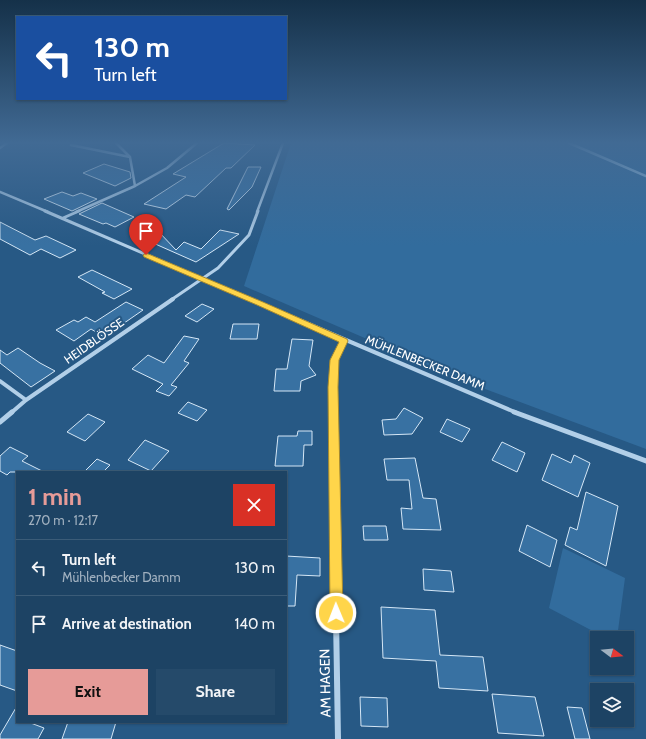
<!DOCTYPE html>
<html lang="en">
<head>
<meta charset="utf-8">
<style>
  :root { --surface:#1d4364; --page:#254a6a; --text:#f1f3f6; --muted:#a0b0bf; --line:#3b5c78; --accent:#e69b98 }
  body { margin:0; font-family:Cabin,sans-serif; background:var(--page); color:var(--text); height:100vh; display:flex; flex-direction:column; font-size:15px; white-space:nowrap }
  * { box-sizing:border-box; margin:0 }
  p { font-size:13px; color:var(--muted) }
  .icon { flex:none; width:22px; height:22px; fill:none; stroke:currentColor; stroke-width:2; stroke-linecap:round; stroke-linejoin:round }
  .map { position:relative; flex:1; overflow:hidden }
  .sheet { position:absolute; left:16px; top:471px; width:271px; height:252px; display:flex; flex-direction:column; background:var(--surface); border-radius:0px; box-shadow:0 1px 3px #0004,0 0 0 1px var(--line) }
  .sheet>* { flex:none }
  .hud { position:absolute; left:16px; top:16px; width:271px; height:84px; border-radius:0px; box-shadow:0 1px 3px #0004,0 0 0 1px var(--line); background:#1a4fa0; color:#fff; overflow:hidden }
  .needle { width:26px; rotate:106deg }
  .controls { position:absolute; left:590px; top:631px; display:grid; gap:8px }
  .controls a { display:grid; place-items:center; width:44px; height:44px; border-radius:0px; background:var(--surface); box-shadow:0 1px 3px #0004,0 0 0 1px var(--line); font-size:20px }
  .pin { position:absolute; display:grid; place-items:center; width:34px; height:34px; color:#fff; margin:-41px -17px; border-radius:50% 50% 50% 0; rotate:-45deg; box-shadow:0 0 4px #0007 }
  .pin .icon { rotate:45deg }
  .me { position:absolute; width:44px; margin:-22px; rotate:359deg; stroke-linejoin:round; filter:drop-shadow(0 0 3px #0008) }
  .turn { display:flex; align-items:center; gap:14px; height:84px; padding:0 12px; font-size:18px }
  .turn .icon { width:52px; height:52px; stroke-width:2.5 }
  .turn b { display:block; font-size:28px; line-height:34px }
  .round { display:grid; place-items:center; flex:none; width:42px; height:42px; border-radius:0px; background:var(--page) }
  .overview { display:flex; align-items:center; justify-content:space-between; height:68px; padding:0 12px }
  h1 { font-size:24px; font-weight:700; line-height:30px; color:var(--accent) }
  .primary-button { display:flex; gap:8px; margin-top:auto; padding:8px 12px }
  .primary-button a { flex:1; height:46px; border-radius:0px; background:var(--accent); color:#111; font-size:16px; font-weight:700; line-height:46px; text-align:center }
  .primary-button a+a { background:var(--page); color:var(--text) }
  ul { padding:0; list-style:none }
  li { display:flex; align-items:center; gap:12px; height:56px; padding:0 12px; border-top:1px solid var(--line) }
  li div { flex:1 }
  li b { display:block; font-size:15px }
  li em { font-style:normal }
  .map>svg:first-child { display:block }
</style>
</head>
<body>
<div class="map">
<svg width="646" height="739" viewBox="0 0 646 739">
  <rect width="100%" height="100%" fill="#275985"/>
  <path fill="#326c9d" d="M291 143H646V449L469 383 244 286Z
    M563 548 625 578 617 638H606L549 608Z"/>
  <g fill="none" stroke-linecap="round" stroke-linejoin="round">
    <path stroke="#a6cbe8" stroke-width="2.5" d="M569 143 646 176"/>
  </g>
  <path fill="#3871a2" stroke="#d5e7f6" d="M224 143 255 145 231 168H226L195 197 186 195 166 209 144 204 186 177 173 174Z
    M104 164 130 172 131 178 115 186 83 173Z
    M248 167H261L252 187 229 210 227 209Z
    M62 192 73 196 81 193 97 199 72 211 44 199Z
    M102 203 134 217 115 227 106 223 103 224 79 214Z
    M0 222 35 240 46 236 76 250 60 258 41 249 30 255 0 239Z
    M220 230 239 234 196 262 144 239 158 231 176 250 184 242 201 249Z
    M92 270 132 289 114 299 102 293 105 292 78 277Z
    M126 302 143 310 104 337 91 329 74 341 56 330 74 320 78 322 86 317 95 322Z
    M202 304 214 309 197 322 185 316Z
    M233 324H259L257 339H230Z
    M184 336 199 339 184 361 189 363 171 385 177 387 169 396 156 391 163 384 132 369 148 355 164 363Z
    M292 339 313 340 309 366 316 375 301 381 300 391H274L276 369H287Z
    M18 348 40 363 55 371 31 387 0 363V350L7 355Z
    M188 402 207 410 197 421 178 413Z
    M404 408 423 418 412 434 384 435 382 420 396 419Z
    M88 414 105 422 85 441 67 432Z
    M447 419 470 429 462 442 440 432Z
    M298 431H312V445H304L303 466H275L278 436H297Z
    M145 440 169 451 151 471 128 460Z
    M502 442 525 453 517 472 492 460Z
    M10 447 28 456 22 461 44 472H10L7 475 0 471V456Z
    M552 454 571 463 574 455 590 463 578 497 542 480Z
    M415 458 423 498 436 499 441 530 403 529 401 508 412 509 409 480H387L384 459Z
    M97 459 110 465 103 472H84Z
    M586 492 618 506 606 566 565 545 570 527 577 530Z
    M527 525 557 540 550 567 519 551Z
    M363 526H386L388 540H364Z
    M286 556 320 558V576L297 575 295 606H286Z
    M423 569 451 571 454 592 424 590Z
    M381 607 435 610 440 655 483 657 488 691 439 688 436 661 383 658Z
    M0 645 17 651V691L0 685Z
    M492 694 535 697 544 736 498 733Z
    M360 697 387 698 388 727 361 726Z
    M17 706V722H28L44 728 38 739H0V735Z
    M567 707 582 708 590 739H575Z
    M68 722H116L111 739H62Z"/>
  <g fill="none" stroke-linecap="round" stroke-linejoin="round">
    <path stroke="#b2cfe8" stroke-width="2.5" d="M116 143 130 157 135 186
      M71 145 130 157
      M0 148 7 143
      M0 192 48 212
      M76 212 135 186 167 168 197 143
      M257 212 283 143"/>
    <path stroke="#b2cfe8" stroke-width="3" d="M45 211 252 300
      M63 218 79 211
      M171 300 218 268 249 235 258 211"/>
    <path stroke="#b2cfe8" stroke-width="4" d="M250 299 517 413
      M0 381 26 400
      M11 413 26 400 173 299
      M333 413 335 360 344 341"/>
    <path stroke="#b2cfe8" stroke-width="5" d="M333 412 335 556
      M514 412 646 461
      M0 422 12 412"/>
    <path stroke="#b2cfe8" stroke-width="6" d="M335 555 338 739"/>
  </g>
  <linearGradient id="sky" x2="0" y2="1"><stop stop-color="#153149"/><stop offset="0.58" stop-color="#416a94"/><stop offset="1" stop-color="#416a94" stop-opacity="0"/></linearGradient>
  <rect width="646" height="246" fill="url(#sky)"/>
  <path fill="#ffd54a" stroke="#a68a30" d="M146 253 263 302 347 339 348 341 339 360 338 387 343 613 341 618 336 620 332 618 330 613 328 387 330 360 339 342 257 305 144 257 143 255Z"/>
  <g text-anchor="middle" stroke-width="4" stroke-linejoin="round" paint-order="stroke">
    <g font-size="12" fill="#fff" stroke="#275985">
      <text transform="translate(94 341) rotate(-35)" y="4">HEIDBLÖSSE</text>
      <text transform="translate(425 363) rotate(22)" y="4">MÜHLENBECKER DAMM</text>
    </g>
    <g font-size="14" fill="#fff" stroke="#275985">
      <text transform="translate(325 683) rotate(-91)" y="5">AM HAGEN</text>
    </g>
  </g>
</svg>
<div class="controls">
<a><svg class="needle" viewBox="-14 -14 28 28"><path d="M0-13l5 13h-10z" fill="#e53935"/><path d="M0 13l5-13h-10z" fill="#a0b0bf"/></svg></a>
<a><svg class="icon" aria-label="layers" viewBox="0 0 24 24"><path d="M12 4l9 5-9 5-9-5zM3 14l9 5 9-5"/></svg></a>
</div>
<div class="pin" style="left:146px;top:255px;background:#d93025"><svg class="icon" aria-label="arrive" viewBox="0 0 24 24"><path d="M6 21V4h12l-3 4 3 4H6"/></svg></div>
<svg class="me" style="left:336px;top:613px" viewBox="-20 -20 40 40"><circle r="17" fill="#ffd54a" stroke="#fff" stroke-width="3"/><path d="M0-11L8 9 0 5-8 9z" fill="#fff"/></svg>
<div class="hud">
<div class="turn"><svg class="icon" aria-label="left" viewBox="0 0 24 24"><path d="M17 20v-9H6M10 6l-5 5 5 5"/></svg><div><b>130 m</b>Turn left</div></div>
</div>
<section class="sheet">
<div class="overview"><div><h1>1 min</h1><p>270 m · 12:17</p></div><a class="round" style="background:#d93025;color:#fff"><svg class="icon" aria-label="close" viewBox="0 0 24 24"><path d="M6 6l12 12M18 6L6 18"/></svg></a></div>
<ul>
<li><svg class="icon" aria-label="left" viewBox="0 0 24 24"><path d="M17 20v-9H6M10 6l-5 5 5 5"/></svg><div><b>Turn left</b><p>Mühlenbecker Damm</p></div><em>130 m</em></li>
<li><svg class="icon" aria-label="arrive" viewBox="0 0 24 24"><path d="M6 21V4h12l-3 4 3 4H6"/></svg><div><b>Arrive at destination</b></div><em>140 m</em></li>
</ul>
<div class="primary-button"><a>Exit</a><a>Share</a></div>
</section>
</div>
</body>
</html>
